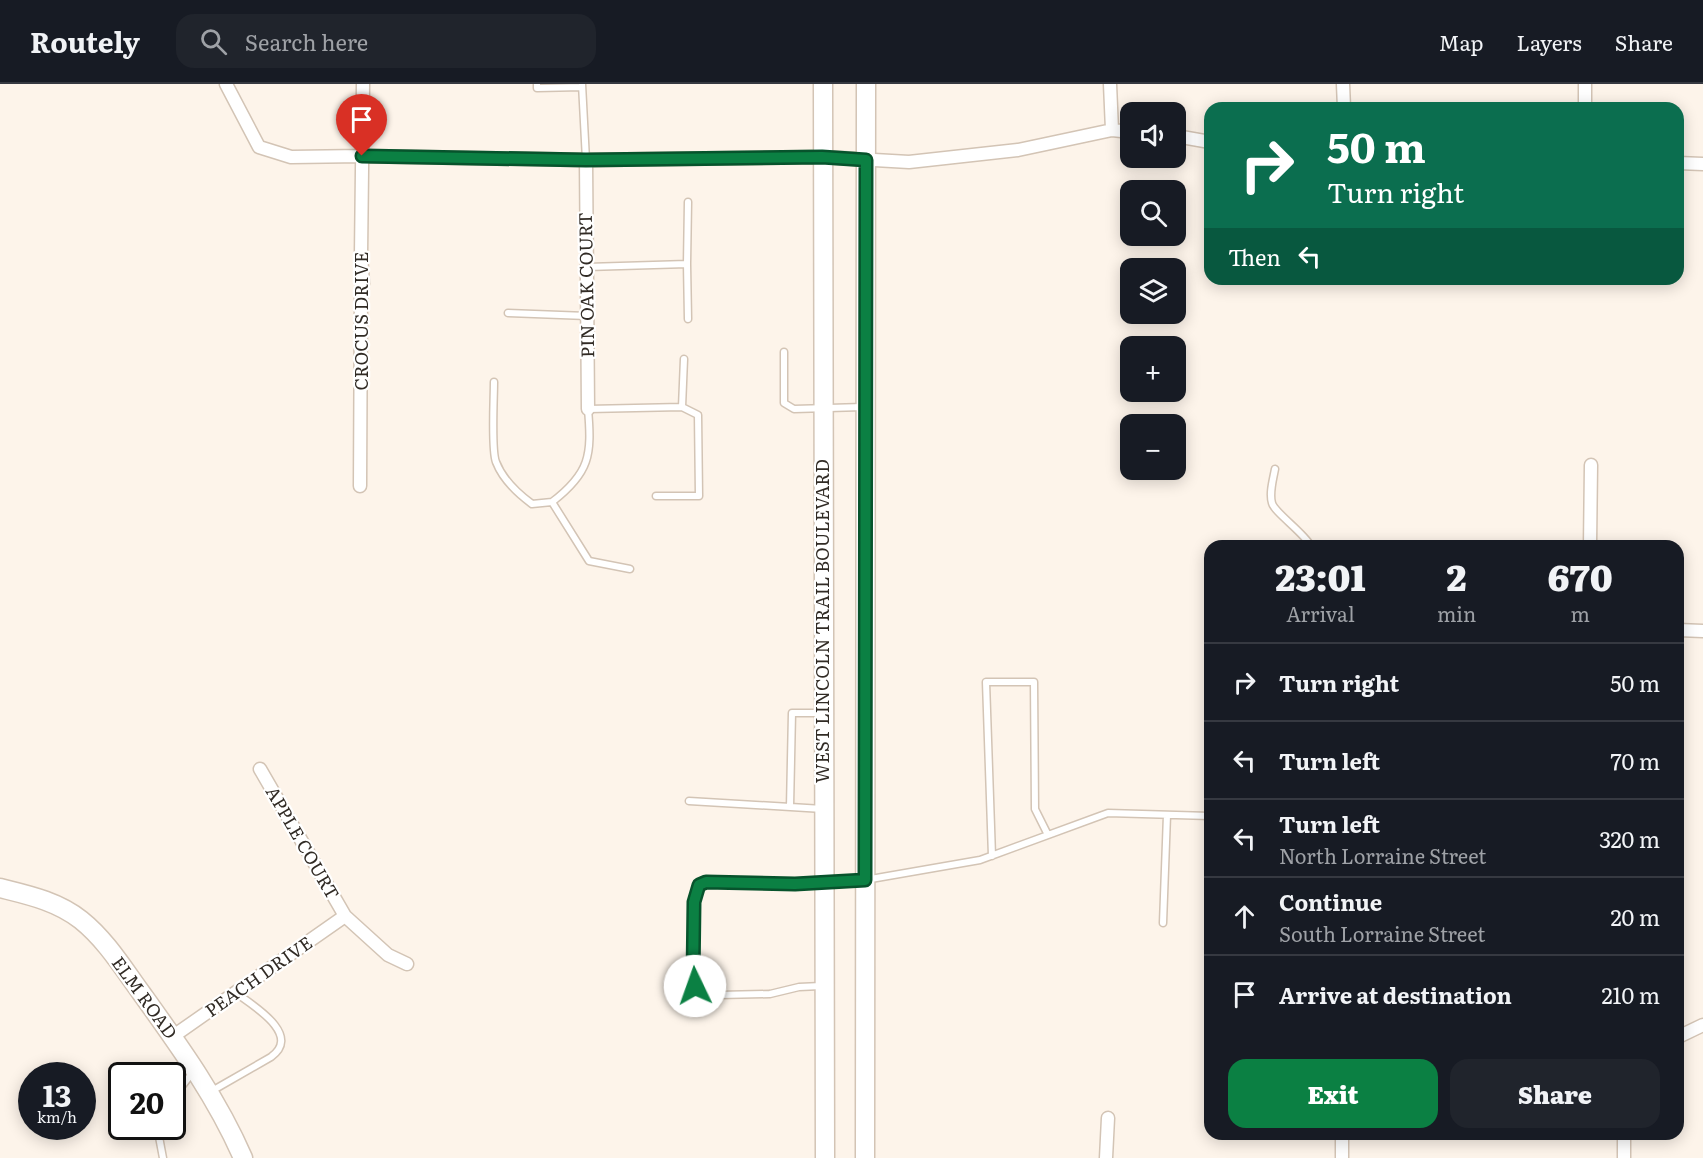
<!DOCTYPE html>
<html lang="en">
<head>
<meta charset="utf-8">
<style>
  :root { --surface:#171b24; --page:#20242c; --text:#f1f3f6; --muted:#9ea1a6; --line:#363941; --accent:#0b8043 }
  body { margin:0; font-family:Literata,serif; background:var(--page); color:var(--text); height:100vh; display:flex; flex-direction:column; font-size:22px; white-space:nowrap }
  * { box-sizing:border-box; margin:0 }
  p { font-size:20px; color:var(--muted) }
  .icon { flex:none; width:33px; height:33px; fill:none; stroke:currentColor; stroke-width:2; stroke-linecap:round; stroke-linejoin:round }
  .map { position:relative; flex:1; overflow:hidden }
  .side { position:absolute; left:1204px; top:456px; width:480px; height:600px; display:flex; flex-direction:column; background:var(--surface); border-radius:18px; box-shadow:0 3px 15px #0003 }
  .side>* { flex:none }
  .guide { position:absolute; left:1204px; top:18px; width:480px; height:183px; border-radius:18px; box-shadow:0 3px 15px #0003; background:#0b6e4f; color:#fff; overflow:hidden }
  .controls { position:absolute; left:1120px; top:18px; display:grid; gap:12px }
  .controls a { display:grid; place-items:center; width:66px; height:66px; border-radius:12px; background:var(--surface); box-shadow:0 3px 15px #0003; font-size:30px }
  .speed { position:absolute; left:18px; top:978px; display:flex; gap:12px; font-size:30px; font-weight:700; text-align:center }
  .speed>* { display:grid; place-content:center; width:78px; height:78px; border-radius:50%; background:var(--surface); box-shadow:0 3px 15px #0003; line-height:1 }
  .speed small { font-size:15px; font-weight:400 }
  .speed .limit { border:3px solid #111; border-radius:9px; background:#fff; color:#111 }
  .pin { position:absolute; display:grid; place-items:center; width:51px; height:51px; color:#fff; margin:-62px -26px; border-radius:50% 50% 50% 0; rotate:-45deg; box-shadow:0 0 6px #0007 }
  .pin .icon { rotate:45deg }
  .me { position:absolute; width:66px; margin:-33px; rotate:357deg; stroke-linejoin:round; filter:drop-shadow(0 0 4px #0008) }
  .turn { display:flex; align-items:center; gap:21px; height:126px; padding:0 24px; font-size:27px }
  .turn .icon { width:78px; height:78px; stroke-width:2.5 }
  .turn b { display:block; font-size:42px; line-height:51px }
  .then { display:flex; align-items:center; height:57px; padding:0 24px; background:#0003; gap:12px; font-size:22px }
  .eta { display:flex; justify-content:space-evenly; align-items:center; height:102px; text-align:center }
  .eta b { font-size:36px; font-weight:800; line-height:42px }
  .button { display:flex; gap:12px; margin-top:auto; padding:12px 24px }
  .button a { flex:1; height:69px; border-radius:18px; background:var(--accent); color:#fff; font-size:24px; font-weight:800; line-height:69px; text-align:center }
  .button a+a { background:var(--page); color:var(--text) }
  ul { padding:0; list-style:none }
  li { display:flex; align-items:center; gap:18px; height:78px; padding:0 24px; border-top:2px solid var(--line) }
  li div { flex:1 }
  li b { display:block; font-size:22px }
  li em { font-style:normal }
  header { display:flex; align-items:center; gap:36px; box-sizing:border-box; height:84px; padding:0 30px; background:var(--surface); border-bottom:2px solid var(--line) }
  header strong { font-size:28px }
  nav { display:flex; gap:33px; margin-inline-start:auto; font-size:21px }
  .search { width:420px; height:54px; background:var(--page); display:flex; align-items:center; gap:15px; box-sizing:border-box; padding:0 21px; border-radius:18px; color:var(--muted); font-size:22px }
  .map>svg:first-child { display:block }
</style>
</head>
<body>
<header>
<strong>Routely</strong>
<div class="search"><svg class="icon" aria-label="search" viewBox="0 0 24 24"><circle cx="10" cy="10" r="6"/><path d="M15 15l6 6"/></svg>Search here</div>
<nav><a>Map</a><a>Layers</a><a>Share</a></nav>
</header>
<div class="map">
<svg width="1703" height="1074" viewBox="0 0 1703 1074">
  <rect width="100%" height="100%" fill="#fdf4ea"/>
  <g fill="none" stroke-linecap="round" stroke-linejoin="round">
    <defs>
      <path id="lane" d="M537 0V4L582 3
        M582 0 586 76
        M687 180 688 235
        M587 183 687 180 688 118
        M508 229 587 232
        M784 268V319L794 325 863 323
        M494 298C494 314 491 366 496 378 503 396 517 409 532 420L552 418
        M1275 385C1273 396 1269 409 1272 419 1274 428 1303 448 1311 462
        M656 412H699L698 331 682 323
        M630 485 589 477 552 418C590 389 592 371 588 325L682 323 684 275
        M689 717 823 725
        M790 723 792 629H823
        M992 772 986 598H1034L1035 725 1048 751
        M1163 839 1167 731
        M821 902 799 903 770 910 719 911 705 910 699 907 695 902 693 894 694 818 699 801 706 798 795 800 865 796 980 776 1108 729 1210 732
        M210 1008 271 973C302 951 254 922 236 909
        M172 1015 193 988
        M157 1042 163 1074"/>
      <path id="street" d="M226 0 259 63 291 73 362 72 586 76 822 73 909 78 1018 66 1112 46 1131 48
        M1110 0 1112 46
        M1343 0 1344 24
        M1585 24V0
        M1176 52 1210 58
        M586 76 588 325
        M1678 79 1703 80
        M360 402 361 208 363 199 361 171 363 0
        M1590 462 1591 381
        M1678 546 1703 547
        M260 685 345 832 388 871 407 880
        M172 953 345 832
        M1678 953 1703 941
        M1342 1050V1074
        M1624 1050V1074
        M1106 1074 1108 1034"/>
      <path id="secondary" d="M823 0 825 1074
        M0 804C28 811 57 817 81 836 106 856 123 884 142 910 180 963 217 1014 243 1074
        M865 1074 866 0"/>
    </defs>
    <use href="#lane" stroke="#d3c4b5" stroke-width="9"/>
    <use href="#street" stroke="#d3c4b5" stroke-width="15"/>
    <use href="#secondary" stroke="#d3c4b5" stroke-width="21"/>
    <use href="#lane" stroke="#fff" stroke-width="6"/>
    <use href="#street" stroke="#fff" stroke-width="12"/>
    <use href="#secondary" stroke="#fff" stroke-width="18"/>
  </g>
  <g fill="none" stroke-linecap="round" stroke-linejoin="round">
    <defs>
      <path id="route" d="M362 72 586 76 822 73 866 76 865 796 795 800 706 798 699 801 694 818 693 894 695 902"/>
    </defs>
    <use href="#route" stroke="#07532c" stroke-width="15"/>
    <use href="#route" stroke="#0b8043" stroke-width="10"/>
  </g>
  <g text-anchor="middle" stroke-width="4.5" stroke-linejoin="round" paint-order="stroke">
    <g font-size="18" fill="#312b25" stroke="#fff">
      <text transform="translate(587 201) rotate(-91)" y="6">PIN OAK COURT</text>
      <text transform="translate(362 237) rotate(-90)" y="6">CROCUS DRIVE</text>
      <text transform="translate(823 537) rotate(-90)" y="6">WEST LINCOLN TRAIL BOULEVARD</text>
      <text transform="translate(302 759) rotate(60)" y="6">APPLE COURT</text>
      <text transform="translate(259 893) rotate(-35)" y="6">PEACH DRIVE</text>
      <text transform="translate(144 914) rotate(54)" y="6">ELM ROAD</text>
    </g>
  </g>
</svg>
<div class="controls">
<a><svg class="icon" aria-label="sound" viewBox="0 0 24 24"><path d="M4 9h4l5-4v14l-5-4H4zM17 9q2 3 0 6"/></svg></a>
<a><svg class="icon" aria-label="search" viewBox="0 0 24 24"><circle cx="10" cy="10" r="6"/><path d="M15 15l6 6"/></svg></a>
<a><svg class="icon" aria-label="layers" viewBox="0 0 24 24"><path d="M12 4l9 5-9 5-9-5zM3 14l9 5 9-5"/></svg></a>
<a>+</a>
<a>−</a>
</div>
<div class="speed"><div>13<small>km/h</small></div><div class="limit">20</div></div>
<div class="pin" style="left:362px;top:72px;background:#d93025"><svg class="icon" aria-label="arrive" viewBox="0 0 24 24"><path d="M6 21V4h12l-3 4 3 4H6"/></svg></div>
<svg class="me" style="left:695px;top:902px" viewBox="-20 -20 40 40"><circle r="19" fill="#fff"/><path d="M0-13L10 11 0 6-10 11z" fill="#0b8043"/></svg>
<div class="guide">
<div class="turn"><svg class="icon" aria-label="right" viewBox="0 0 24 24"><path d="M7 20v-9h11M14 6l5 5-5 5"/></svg><div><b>50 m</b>Turn right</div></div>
<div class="then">Then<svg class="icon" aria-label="left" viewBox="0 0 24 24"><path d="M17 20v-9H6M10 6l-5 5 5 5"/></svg></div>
</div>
<section class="side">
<div class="eta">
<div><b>23:01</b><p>Arrival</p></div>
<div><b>2</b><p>min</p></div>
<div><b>670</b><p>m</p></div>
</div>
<ul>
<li><svg class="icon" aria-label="right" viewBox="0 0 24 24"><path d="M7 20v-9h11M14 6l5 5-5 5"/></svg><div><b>Turn right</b></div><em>50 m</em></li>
<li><svg class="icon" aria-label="left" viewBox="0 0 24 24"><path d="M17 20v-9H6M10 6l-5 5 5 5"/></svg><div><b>Turn left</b></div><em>70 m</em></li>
<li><svg class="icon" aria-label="left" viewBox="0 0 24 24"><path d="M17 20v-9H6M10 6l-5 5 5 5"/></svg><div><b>Turn left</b><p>North Lorraine Street</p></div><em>320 m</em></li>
<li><svg class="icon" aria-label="ahead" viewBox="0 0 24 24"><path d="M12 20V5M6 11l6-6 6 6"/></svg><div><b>Continue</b><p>South Lorraine Street</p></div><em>20 m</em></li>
<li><svg class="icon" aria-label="arrive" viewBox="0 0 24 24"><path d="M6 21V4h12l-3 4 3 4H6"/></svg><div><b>Arrive at destination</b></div><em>210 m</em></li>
</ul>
<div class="button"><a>Exit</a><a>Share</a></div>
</section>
</div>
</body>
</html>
